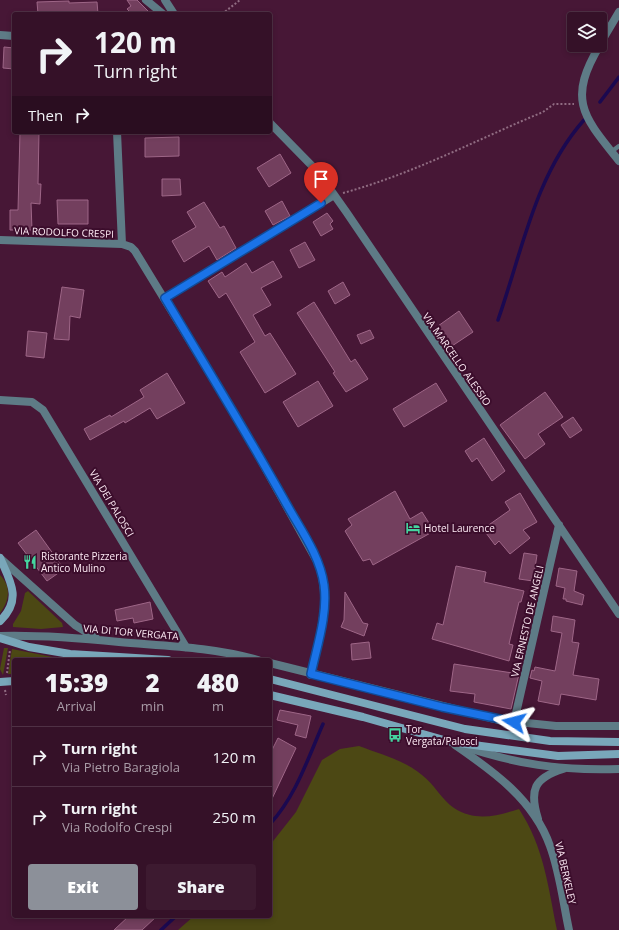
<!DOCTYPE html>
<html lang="en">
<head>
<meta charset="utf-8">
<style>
  :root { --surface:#351128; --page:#3d1a30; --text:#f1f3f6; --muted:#aa9da8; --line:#4f3145; --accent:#8c9099 }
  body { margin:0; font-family:"Open Sans",sans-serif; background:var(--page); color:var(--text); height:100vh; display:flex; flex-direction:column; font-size:15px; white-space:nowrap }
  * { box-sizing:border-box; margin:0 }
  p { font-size:13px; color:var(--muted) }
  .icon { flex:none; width:22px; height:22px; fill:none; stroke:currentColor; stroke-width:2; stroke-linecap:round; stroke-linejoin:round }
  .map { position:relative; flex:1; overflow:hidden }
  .side { position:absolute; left:12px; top:658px; width:260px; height:260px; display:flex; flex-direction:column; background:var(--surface); border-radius:4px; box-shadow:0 2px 6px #0003,0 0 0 1px var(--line) }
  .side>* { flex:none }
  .hud { position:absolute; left:12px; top:12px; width:260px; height:122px; border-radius:4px; box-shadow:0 2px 6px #0003,0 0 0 1px var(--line); background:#351128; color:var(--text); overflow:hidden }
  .buttons { position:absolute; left:567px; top:12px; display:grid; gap:8px }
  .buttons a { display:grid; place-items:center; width:40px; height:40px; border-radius:4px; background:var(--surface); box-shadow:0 2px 6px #0003,0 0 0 1px var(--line); font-size:20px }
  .pin { position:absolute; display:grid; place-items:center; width:34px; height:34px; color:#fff; margin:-41px -17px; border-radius:50% 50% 50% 0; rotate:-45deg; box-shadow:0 0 4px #0007 }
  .pin .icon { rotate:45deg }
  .me { position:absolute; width:44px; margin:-22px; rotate:279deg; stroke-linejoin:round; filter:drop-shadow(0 0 3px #0008) }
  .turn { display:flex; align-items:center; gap:14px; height:84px; padding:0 16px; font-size:18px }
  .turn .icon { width:52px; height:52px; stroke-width:2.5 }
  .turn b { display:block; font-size:28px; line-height:34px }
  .then { display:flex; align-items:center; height:38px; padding:0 16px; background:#0003; gap:8px; font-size:15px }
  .eta { display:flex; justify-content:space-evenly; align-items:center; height:68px; text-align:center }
  .eta b { font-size:24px; font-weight:800; line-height:28px }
  .cta { display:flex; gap:8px; margin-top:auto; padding:8px 16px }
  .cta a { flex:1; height:46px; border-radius:4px; background:var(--accent); color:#fff; font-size:16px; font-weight:800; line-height:46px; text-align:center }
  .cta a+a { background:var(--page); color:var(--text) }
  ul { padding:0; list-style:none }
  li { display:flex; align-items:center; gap:12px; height:60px; padding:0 16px; border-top:1px solid var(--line) }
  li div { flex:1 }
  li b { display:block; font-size:15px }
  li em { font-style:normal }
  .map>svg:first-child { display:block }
</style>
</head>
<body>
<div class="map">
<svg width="619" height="930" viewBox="0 0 619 930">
  <rect width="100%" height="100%" fill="#471736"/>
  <path fill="#4c4814" d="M0 575C12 587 9 601 0 613Z
    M28 591 62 623 63 627 41 629 13 627V624L21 611 25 593Z
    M4 648H8L3 675 0 669Z
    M12 649 68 660H14V674H8Z
    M359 746C380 754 404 760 422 775 434 784 442 800 454 808 476 822 496 816 519 809 544 847 548 886 557 930H178L194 916H270V845L296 812 322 760 340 749Z"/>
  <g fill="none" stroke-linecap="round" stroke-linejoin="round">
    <path stroke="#1b0950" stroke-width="3.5" d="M600 102 619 77
      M498 320C522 252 535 175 584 120
      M270 824C296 796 308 758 323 724
      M161 930 176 916"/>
  </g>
  <path fill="#733f5e" stroke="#9e6687" d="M127 0H137L151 14H132L127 9 131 6Z
    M69 1V3L97 2 98 14H38L37 2Z
    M4 47 14 48V69L3 68Z
    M20 132H39L38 184H41L40 204 31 203 32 230H10V210H18Z
    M179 137V156L145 157V138Z
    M280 154 291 173 269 187 257 168Z
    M162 179H180L181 195 162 196Z
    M57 200H88V224H58Z
    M282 201 290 216 273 225 265 211Z
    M204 202 220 228 224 226 236 248 217 260 209 246 184 262 172 241 196 227 187 212Z
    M327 213 333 221 330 224 333 229 321 236 313 222Z
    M305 242 315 260 299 268 290 250Z
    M273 261 282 277 261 288 271 305 253 315 265 336 270 333 296 374 265 393 240 352 255 342 226 293 219 298 208 281 222 272 225 277 246 263 252 273Z
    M343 282 350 295 335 304 328 291Z
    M62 287 84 290 80 318 70 316 69 340 54 339Z
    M314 302 351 362 355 359 368 379 346 392 333 373 335 372 297 313Z
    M459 311 473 332 452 346 438 326Z
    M370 330 374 338 361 344 357 335Z
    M28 331 47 333 44 358 26 356Z
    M167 373 185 403 157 419 150 408 125 423 124 421 90 440 84 429 110 415 111 417 144 397 140 390Z
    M318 381 333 406 298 427 283 402Z
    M436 383 447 401 404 427 393 409Z
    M545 392 563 417 538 434 545 444 525 459 500 425Z
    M573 417 582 430 570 438 561 425Z
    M484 438 505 471 492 481 477 458 472 462 465 451Z
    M395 491 410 519 422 512 434 531 373 565 370 559 363 561 345 531 352 525 348 519Z
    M520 493 537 522 523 530 530 538 510 554 499 541 495 545 483 529 510 510 505 502Z
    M36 530 64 569 47 581 18 543Z
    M524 553 537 555 533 581 519 579Z
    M456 566 486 572 484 582 524 591 521 602H519L509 644 513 645 509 661 432 639 437 623 443 625Z
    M559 568 577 571 574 591 584 595 582 605 566 601V599H563L565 588 556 586Z
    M345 592 363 623 368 624 364 636 341 627 344 620Z
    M150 602 153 619 134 623 133 618 117 621 115 610Z
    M553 616 575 620 572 642 579 643 573 675 599 679 596 700 561 694 559 705 538 701 542 681 530 678 532 670 534 671 535 667 555 671 562 633 551 631Z
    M369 642 371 658 352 660 351 644Z
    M454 664 519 674 511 709 474 702 475 694 450 691Z
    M280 710 311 716 306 738 295 735 298 725 277 720Z
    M278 738 296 748 270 803V754Z
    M129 916H157L142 930H114Z"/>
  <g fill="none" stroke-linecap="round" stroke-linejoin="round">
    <path stroke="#906c82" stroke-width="2" stroke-dasharray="2 2" stroke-linecap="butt" d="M222 14 240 0
      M343 193C413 174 476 140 543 112L554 104H574
      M7 673 10 650
      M5 690 6 695"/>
    <path stroke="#5e7b86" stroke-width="4.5" d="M611 152 619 146"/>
    <path stroke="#5e7b86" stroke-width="8" d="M146 0 163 14
      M165 0 174 14
      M0 35 14 36
      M600 44 619 12
      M600 45C567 100 583 116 619 161
      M270 123 318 172 347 213 619 614
      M117 132 122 244
      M0 240 122 244 131 247 135 251 243 428 318 563C332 600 319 638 311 675
      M165 298 334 195
      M0 400 32 402 43 410 186 647
      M514 722 559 525
      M455 745C493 771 534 800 550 846 560 873 563 902 569 930
      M538 819C529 790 534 778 563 769"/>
    <path stroke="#5e7b86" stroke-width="8" d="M1 559 75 625 96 638
      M0 636C40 635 79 638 119 642 166 646 213 647 258 660
      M270 663 499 720 556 726H619
      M459 745C516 764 559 771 619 769"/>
    <path stroke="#79a7ba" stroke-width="8" d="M0 558C11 582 22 600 0 621
      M0 638 29 647 70 654 168 660
      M270 679 465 729 550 741 619 742
      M0 682 14 681
      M270 695 363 717 451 742 558 756 619 754"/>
  </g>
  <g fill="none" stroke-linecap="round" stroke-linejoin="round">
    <defs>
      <path id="route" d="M321 203 165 298C206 367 248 435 287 505 301 530 320 556 324 585 328 614 317 646 311 674L442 707 514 722"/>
    </defs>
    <use href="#route" stroke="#114b97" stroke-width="10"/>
    <use href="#route" stroke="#1a73e8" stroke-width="7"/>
  </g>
  <defs>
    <symbol id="hotel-bare" viewBox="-9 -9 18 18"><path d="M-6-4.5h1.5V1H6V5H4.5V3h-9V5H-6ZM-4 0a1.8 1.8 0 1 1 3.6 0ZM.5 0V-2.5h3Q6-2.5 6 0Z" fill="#45d49f" stroke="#3c0d2c" stroke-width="2.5" paint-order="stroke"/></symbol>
    <symbol id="restaurant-bare" viewBox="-9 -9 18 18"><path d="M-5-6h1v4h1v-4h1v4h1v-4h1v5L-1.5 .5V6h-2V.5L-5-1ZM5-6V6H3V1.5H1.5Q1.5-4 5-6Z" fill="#45d49f" stroke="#3c0d2c" stroke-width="2.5" paint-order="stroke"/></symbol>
    <symbol id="bus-bare" viewBox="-9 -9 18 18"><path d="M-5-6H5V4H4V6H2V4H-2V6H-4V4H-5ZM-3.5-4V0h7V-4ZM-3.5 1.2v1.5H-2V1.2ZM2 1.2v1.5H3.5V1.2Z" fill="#45d49f" stroke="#3c0d2c" stroke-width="2.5" paint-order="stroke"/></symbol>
  </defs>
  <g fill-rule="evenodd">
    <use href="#hotel-bare" x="403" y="518" width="20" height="20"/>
    <use href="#restaurant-bare" x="20" y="552" width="20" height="20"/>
    <use href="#bus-bare" x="385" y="725" width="20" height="20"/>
  </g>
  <g text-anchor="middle" stroke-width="4" stroke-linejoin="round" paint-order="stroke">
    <g font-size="10" fill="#feebf5" stroke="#3c0d2c">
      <text transform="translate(64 232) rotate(2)" y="4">VIA RODOLFO CRESPI</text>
      <text transform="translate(457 359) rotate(55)" y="4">VIA MARCELLO ALESSIO</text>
      <text transform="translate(112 503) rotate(59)" y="4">VIA DEI PALOSCI</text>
      <text transform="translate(527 621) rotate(-77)" y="4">VIA ERNESTO DE ANGELI</text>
      <text transform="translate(131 632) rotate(5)" y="4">VIA DI TOR VERGATA</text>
      <text transform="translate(566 873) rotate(77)" y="4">VIA BERKELEY</text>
    </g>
    <g font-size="10" fill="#feebf5" stroke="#3c0d2c" text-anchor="start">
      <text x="424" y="532">Hotel Laurence</text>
      <text x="41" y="560">Ristorante Pizzeria<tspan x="41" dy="12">Antico Mulino</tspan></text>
      <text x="406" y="733">Tor<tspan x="406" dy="12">Vergata/Palosci</tspan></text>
    </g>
  </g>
</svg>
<div class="buttons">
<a><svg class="icon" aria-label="layers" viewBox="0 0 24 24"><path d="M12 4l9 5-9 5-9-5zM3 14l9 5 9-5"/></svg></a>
</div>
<div class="pin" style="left:321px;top:203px;background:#d93025"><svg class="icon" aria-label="arrive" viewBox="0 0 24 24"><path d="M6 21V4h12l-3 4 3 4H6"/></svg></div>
<svg class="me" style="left:514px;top:722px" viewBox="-20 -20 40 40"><path d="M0-17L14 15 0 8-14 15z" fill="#1a73e8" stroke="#fff" stroke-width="4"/></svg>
<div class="hud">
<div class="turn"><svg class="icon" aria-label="right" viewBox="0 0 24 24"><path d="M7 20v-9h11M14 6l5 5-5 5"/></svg><div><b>120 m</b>Turn right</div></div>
<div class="then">Then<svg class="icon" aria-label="right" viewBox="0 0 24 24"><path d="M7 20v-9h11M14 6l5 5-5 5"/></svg></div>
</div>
<section class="side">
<div class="eta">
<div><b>15:39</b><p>Arrival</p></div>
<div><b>2</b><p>min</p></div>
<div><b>480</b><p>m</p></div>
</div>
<ul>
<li><svg class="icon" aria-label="right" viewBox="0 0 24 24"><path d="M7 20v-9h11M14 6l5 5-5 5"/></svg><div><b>Turn right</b><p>Via Pietro Baragiola</p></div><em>120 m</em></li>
<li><svg class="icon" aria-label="right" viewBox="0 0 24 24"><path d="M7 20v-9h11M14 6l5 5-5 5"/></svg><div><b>Turn right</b><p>Via Rodolfo Crespi</p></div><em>250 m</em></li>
</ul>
<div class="cta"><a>Exit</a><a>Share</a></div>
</section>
</div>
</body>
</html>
